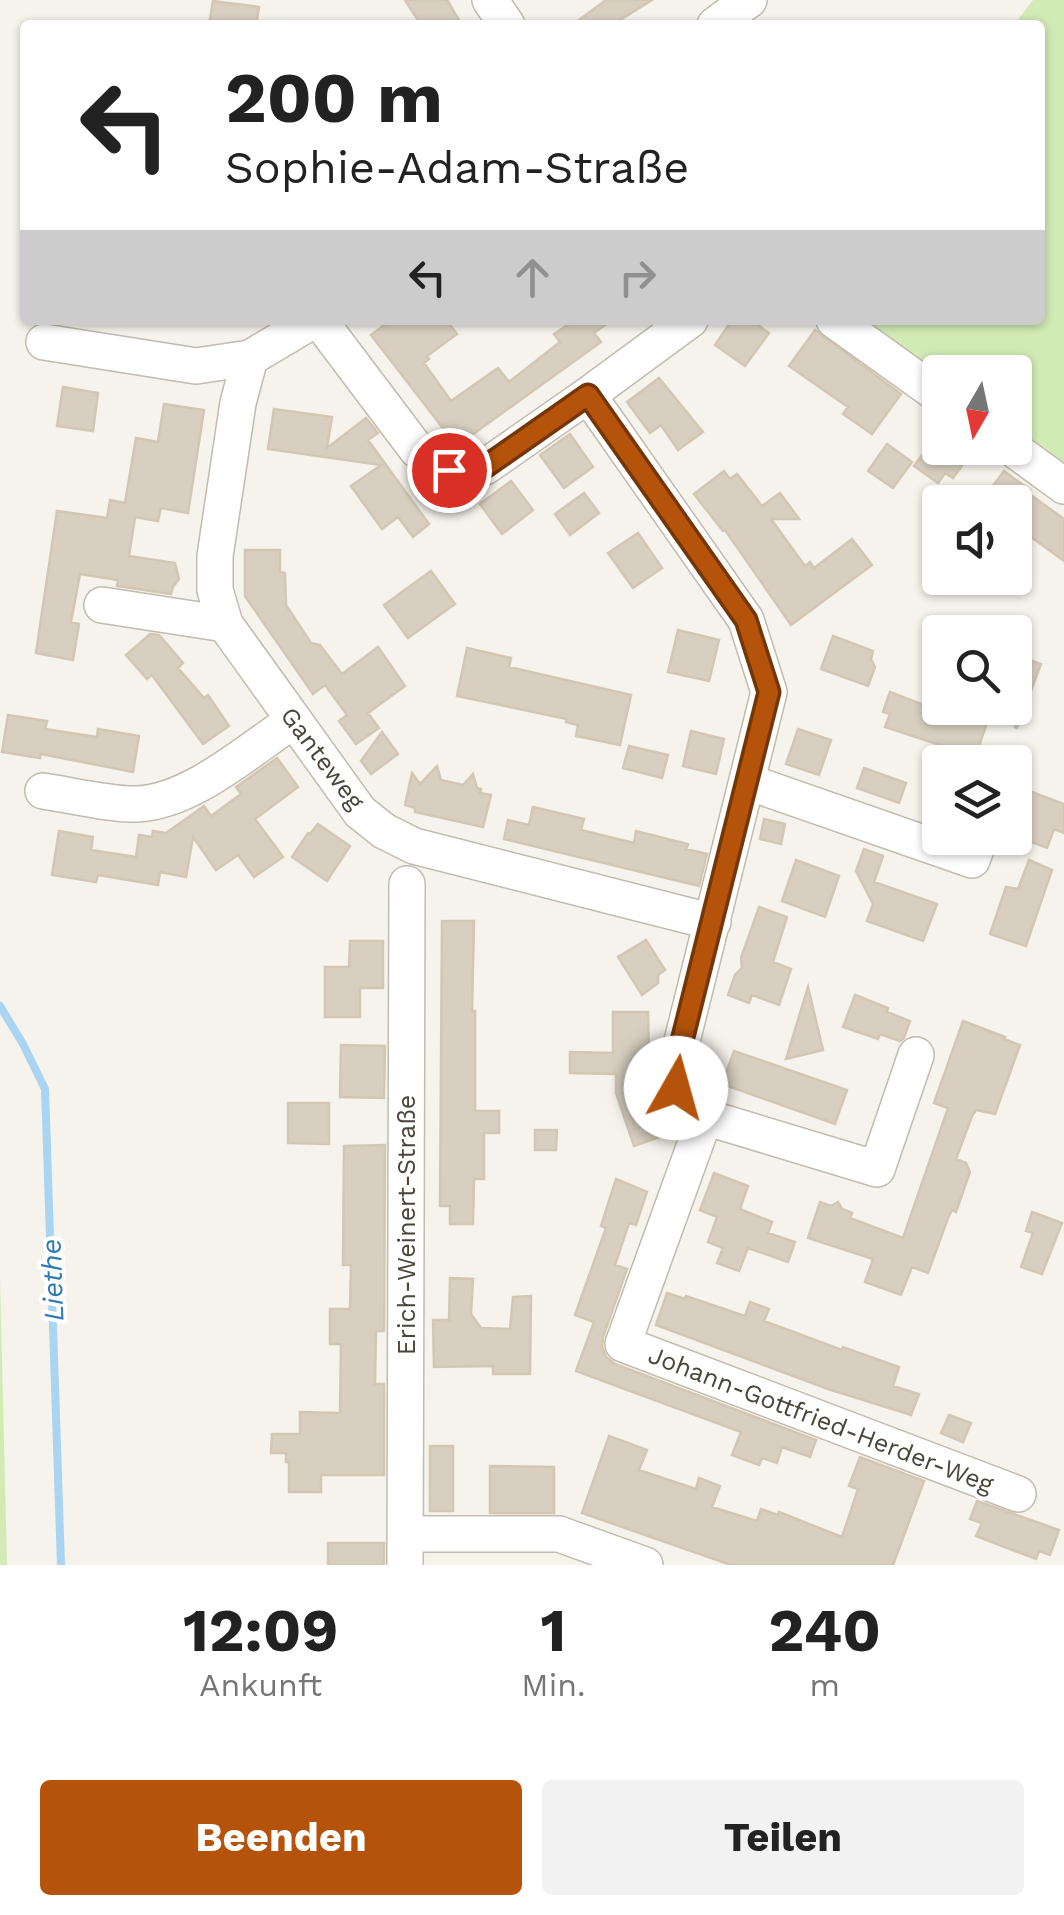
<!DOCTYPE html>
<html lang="de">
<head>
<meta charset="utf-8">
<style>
  :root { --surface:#fff; --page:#f2f2f2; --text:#222; --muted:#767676; --accent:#b45309 }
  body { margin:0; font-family:"Work Sans",sans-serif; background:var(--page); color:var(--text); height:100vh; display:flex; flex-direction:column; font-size:38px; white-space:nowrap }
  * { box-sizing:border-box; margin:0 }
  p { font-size:32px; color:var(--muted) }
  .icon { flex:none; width:55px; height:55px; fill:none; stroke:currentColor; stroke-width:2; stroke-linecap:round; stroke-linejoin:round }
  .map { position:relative; height:1565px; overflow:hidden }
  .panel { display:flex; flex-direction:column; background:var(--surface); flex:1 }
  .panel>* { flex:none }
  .top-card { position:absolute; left:20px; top:20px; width:1025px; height:305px; border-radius:10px; box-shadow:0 2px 8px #0004; background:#fff; color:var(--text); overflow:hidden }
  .needle { width:65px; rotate:189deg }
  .tools { position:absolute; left:922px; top:355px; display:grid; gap:20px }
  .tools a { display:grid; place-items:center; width:110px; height:110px; border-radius:10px; background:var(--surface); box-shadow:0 2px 8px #0004; font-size:50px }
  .pin { position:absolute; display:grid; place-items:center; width:85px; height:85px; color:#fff; margin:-42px; border:5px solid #fff; border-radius:50%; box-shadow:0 2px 10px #0007 }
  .me { position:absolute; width:110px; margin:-55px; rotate:7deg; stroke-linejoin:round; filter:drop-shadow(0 0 8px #0008) }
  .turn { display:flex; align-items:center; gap:35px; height:210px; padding:0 40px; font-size:45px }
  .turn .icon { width:130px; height:130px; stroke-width:2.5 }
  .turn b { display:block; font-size:70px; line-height:85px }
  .lanes { display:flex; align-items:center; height:95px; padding:0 40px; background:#0003; justify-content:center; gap:50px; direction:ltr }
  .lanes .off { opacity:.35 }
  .eta { display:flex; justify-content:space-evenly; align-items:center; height:170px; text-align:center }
  .eta b { font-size:60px; font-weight:700; line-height:70px }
  .action { display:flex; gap:20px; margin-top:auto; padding:20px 40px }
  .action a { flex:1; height:115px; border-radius:10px; background:var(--accent); color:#fff; font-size:40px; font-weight:700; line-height:115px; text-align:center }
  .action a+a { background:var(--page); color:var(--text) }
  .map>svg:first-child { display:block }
</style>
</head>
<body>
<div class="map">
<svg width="1064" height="1565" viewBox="0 0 1064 1565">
  <rect width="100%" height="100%" fill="#f6f3ec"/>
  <path fill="#d2eab5" d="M1033 0H1064V471L1015 435V372H940V380L858 320H1040V25H1014Z
    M0 1278 7 1565H0Z"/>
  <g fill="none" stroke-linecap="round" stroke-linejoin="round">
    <path stroke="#a9d4f2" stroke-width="8" d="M0 1006 23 1044 45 1089 61 1565"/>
  </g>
  <path fill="#d8cfc1" stroke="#d3c7b4" stroke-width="2.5" d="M405 0H447L462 25H421Z
    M606 0H652L612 25H572Z
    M213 1 259 7 256 25H209Z
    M391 320H446L457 334 427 356 429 359 424 363 451 401 498 368 509 382 560 342 554 334 575 320H612L594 333 601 342 465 440 458 430 449 436 371 335Z
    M732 320H751L769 333 745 366 715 345Z
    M815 330 901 394 872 434 843 414 848 407 789 366Z
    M659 378 703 432 678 450 661 425 650 433 627 402Z
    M63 387 98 393 93 431 57 426Z
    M164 404 204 410 188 513 161 508 158 521 135 517 129 556 175 563 179 579 173 587 171 594 117 586 118 580 80 574 71 622 79 624 73 660 36 653 57 511 107 518 110 500 125 503 136 438 158 442Z
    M274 409 332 417 327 448 366 418 378 433 368 440 429 524 413 537 398 517 382 529 351 486 381 465 268 449Z
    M570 434 593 467 564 488 540 455Z
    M887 444 912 462 893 488 868 471Z
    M927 448H975L953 478 945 473 938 483 914 466Z
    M724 471 730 479 737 474 762 506 780 493 799 519H771L805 566 810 562 814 568 852 539 872 565 791 625 725 530 723 531 694 494Z
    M1004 471 1030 490 1028 493 1064 519V561L1027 534 1015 551V502H981Z
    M511 481 533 510 502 534 480 504Z
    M584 493 599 513 570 535 555 514Z
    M638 533 662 568 633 588 608 553Z
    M245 550H280V572L285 573 286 605 311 643 320 645 342 674 378 647 405 686 368 713 379 728 356 744 339 721 347 715 325 685 313 694 245 596Z
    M431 571 455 604 408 638 384 605Z
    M678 630 719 640 709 681 668 672Z
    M150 634 159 635 183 663 178 668 204 698 208 695 229 726 203 744 152 675 147 679 126 655Z
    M833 636 873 651 871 659 875 667 868 686 821 669Z
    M467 648 511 658 509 667 631 695 620 745 576 736 578 725 566 722 567 719 457 696Z
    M1015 655 1041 664 1017 728 1015 727Z
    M890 692 931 708H992L976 755 936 756 940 745 885 727 890 714 883 712Z
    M8 715 47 721 45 729 97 737 98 729 139 736 133 772 41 754 40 758 2 752Z
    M798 729 831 740 819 775 786 764Z
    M691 731 724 739 716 774 683 766Z
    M382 732 398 754 371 774 361 761Z
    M629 746 668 755 662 778 623 768Z
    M277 758 298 787 255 819 283 857 254 877 238 855 216 870 193 837 186 877 160 872 158 885 98 875 96 882 52 875 59 831 93 837 91 850 136 857 139 835 152 837 153 831 166 833 204 806 211 816 241 794 236 787Z
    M437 766 441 780 463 785 473 774 477 788 481 789 480 793 491 795 483 827 415 812V808L405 805 412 773 420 784Z
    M864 768 906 783 899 803 857 788Z
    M1024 789 1064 804V833L1054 829 1047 848 1015 836V813Z
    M533 807 584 819 581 830 634 843 636 831 688 844 686 849 707 854 699 886 504 839 508 820 529 825Z
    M764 819 785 824 781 844 760 839Z
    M318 824 350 846 327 881 292 857 308 833 310 834Z
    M864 849 883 856 874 882 937 904 923 941 867 921 873 904 856 871Z
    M796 860 839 876 825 917 782 901Z
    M1029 860 1052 870 1026 946 990 934 1006 887 1018 889Z
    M759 907 787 917 773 962 791 969 779 1005 752 995 749 1003 728 995 735 975 742 968 741 958Z
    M442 921H474L472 1011H475V1111H499V1133H484V1179H474L473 1224H450V1206H440Z
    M646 940 665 970 658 975V983L642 995 618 957Z
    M350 941H383V988H360V1017H325V967H349Z
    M808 987 823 1050 786 1059Z
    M855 995 888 1008 887 1012 910 1021 904 1038 900 1041 880 1034 878 1039 843 1027Z
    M613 1012H648L650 1095 663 1136 634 1146 616 1093V1074L570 1073V1052L613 1053Z
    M963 1021 1005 1037 1004 1039 1020 1045 995 1114 976 1110 972 1116 956 1159 966 1163 970 1172 956 1212 952 1210 948 1218 928 1273 912 1267 901 1295 865 1282 873 1259 808 1238 820 1202 831 1206 838 1202 842 1209 852 1213 850 1218 903 1238 948 1108 934 1103Z
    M341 1045 385 1046 384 1098 340 1097Z
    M734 1051 847 1090 835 1124 722 1084Z
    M288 1103H329V1144L288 1143Z
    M535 1130H557L556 1150H535Z
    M385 1145 384 1331H376L375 1384H384V1475H321V1492H289V1462H286V1453H271L272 1434H300V1412L340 1413 341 1344H330V1309H350L351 1265H343L344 1146Z
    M714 1173 748 1186 740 1209 772 1222 768 1233 795 1242 788 1262 748 1248 739 1271 717 1263 723 1248 708 1242 717 1217 700 1210Z
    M616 1179 647 1192 636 1225 629 1223 615 1265 627 1269 603 1337 602 1347 606 1357 615 1364 816 1440 810 1457 782 1447 777 1463 762 1458 759 1465 732 1455 741 1432 576 1371 594 1322 575 1315 606 1228 601 1226Z
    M1032 1212 1062 1223 1042 1274 1021 1267 1033 1233 1026 1231Z
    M450 1278 473 1279 471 1314 481 1328 510 1329 513 1297 531 1296 530 1374H493V1366L434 1367 433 1320H449Z
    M667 1293 685 1299 686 1296 745 1316 750 1302 769 1309 764 1321 842 1350 843 1347 899 1367 893 1386 919 1394 911 1415 828 1389 656 1325Z
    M949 1415 971 1423 963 1442 941 1433Z
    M609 1436 647 1450 639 1470 696 1489 699 1478 720 1486 712 1507 757 1521 761 1509 778 1515 779 1512 842 1537 858 1489 849 1486 860 1457 924 1481 893 1565H731L582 1513Z
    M430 1446H453V1511H430Z
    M490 1466 554 1467V1513H490Z
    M977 1501 1059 1530 1050 1555 1039 1551 1036 1559 976 1536 982 1523 970 1519Z
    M328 1543H384V1565H328Z"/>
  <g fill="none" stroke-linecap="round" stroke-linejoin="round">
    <defs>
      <path id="minor" d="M490 0 507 25
        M715 25 749 0
        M319 320 417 450 449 469 485 467 588 395 746 620 769 692 680 1049 676 1088 705 1117 623 1344 1018 1494
        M834 320 940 396
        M44 342 196 366 250 358 314 320
        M250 358 238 403 215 556V590L225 624 360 812 384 831 414 846 713 922
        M588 395 690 320
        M1012 448 1064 486
        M102 605 225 624
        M748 782 972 860 980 838
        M43 791C70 795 112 805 137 804 191 802 249 750 294 720
        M705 1117 877 1169 916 1055
        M405 1534H559L645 1565
        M405 1565 407 884"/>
    </defs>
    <use href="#minor" stroke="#c2bbae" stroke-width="38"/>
    <use href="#minor" stroke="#fff" stroke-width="35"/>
  </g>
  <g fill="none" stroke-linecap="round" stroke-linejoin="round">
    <defs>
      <path id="route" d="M449 470 485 467 588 395 746 620 769 692 680 1049 676 1088"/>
    </defs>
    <use href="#route" stroke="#753606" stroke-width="25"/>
    <use href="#route" stroke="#b45309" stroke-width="18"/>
  </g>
  <g text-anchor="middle" stroke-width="8" stroke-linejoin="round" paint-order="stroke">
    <g font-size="25" fill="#4b4439" stroke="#fff">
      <text transform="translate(323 758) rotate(53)" y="9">Ganteweg</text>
      <text transform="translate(406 1225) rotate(-90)" y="9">Erich-Weinert-Straße</text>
      <text transform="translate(821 1419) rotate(21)" y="9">Johann-Gottfried-Herder-Weg</text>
    </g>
    <g font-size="28" font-style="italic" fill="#2e7ab2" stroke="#fff">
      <text transform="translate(52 1280) rotate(-92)" y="10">Liethe</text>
    </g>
  </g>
</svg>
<div class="tools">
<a><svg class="needle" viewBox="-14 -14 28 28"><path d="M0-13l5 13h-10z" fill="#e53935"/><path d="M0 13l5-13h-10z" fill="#767676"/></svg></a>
<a><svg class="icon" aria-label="sound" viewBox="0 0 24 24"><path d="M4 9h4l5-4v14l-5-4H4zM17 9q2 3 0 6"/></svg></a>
<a><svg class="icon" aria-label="search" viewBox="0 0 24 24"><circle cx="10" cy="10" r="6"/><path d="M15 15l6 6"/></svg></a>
<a><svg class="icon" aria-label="layers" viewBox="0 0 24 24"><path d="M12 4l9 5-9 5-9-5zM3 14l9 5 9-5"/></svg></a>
</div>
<div class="pin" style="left:449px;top:470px;background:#d93025"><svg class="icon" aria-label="arrive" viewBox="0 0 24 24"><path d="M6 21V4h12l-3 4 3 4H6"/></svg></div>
<svg class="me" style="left:676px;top:1088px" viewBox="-20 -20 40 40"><circle r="19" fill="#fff"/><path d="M0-13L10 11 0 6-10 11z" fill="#b45309"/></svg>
<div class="top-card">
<div class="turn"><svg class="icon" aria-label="left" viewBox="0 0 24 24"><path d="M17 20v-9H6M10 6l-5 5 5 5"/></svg><div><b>200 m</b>Sophie-Adam-Straße</div></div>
<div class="lanes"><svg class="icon" aria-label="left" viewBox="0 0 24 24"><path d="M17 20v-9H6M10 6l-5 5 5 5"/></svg><svg class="icon off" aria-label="ahead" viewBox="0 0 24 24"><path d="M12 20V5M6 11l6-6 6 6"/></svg><svg class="icon off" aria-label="right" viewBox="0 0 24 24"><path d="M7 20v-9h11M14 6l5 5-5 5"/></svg></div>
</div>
</div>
<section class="panel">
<div class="eta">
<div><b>12:09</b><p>Ankunft</p></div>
<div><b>1</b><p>Min.</p></div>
<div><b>240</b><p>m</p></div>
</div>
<div class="action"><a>Beenden</a><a>Teilen</a></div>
</section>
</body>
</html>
